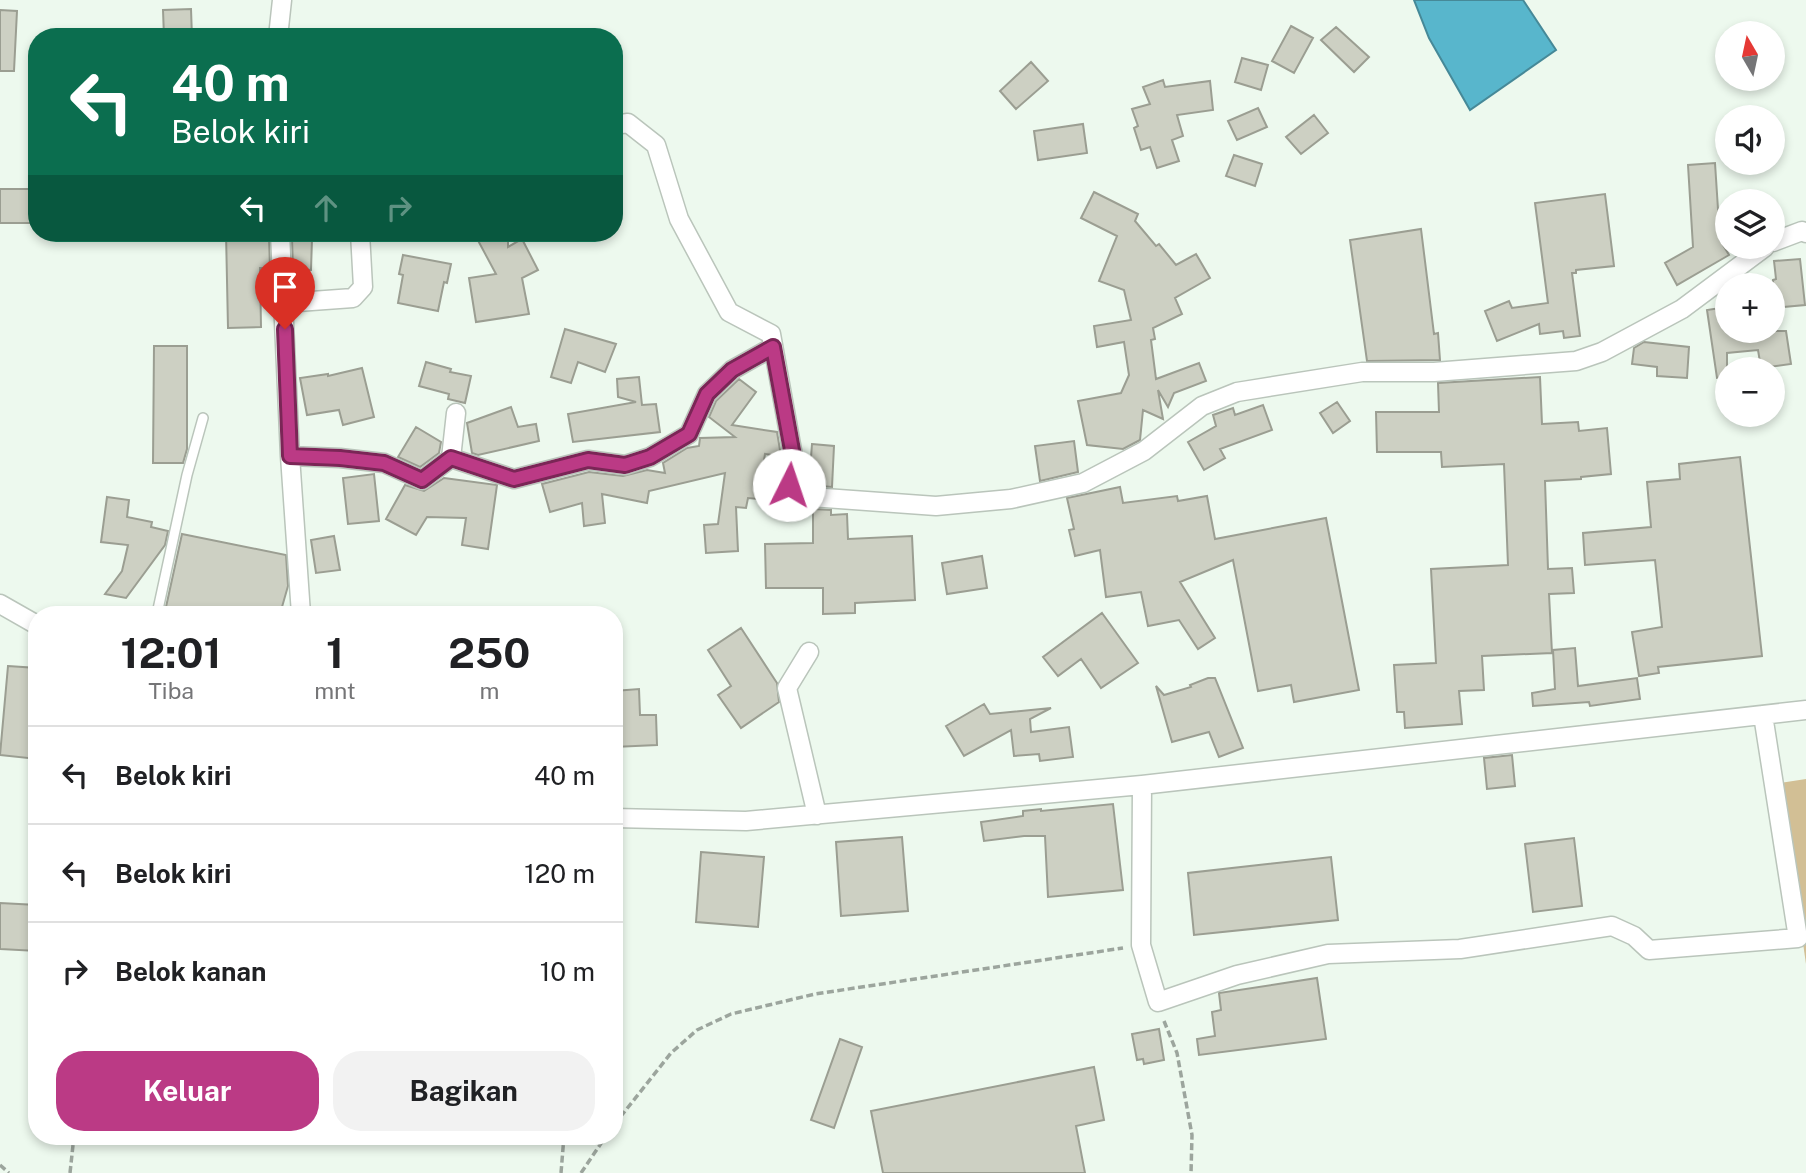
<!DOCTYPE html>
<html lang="id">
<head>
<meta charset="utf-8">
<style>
  :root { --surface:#fff; --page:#f2f2f2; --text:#202124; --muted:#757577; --line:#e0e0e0; --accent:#bb3a85 }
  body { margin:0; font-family:"Public Sans",sans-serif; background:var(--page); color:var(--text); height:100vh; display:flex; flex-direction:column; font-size:26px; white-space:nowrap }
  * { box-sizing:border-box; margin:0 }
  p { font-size:23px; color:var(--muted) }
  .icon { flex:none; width:38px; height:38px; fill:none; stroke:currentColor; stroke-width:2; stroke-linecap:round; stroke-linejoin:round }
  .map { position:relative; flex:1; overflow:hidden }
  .side { position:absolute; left:28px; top:606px; width:595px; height:539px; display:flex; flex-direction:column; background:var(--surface); border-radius:28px; box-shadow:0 4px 10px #0003 }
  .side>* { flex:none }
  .hud { position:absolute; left:28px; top:28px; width:595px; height:214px; border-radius:28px; box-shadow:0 4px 10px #0003; background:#0b6e4f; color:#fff; overflow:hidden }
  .needle { width:46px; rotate:351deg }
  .fabs { position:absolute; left:1715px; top:21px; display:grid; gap:14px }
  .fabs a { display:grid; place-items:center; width:70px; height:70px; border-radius:50%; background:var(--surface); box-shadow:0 4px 10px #0003; font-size:35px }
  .pin { position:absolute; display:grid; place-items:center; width:60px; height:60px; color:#fff; margin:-72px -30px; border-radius:50% 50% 50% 0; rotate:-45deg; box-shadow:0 0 7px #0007 }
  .pin .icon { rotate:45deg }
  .me { position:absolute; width:77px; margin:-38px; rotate:4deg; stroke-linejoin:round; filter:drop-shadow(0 0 5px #0008) }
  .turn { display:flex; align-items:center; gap:24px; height:147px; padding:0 28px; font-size:32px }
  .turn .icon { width:91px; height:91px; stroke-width:2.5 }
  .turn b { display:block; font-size:49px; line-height:60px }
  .lanes { display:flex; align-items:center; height:66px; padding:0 28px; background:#0003; justify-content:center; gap:35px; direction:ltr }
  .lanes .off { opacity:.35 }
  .eta { display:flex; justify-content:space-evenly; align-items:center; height:119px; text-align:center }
  .eta b { font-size:42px; font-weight:700; line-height:49px }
  .button { display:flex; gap:14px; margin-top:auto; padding:14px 28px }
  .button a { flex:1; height:80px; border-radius:28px; background:var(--accent); color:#fff; font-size:28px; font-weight:700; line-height:80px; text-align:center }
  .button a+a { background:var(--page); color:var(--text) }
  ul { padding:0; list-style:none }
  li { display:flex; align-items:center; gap:21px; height:98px; padding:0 28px; border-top:2px solid var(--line) }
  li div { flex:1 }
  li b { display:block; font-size:26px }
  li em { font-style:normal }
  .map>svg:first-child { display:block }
</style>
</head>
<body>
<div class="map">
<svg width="1806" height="1173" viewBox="0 0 1806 1173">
  <rect width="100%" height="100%" fill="#edf9ee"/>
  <path fill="#d2bf95" d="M1806 779V964L1780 783Z"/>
  <path fill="#58b6cc" stroke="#468998" stroke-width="2" d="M1414 0H1523L1556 50 1470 110 1429 38Z"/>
  <path fill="#cdd0c3" stroke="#9b9e92" stroke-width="2" d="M191 9 192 37H164L163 10Z
    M0 10 17 11 14 71H0Z
    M1291 26 1313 38 1294 73 1272 61Z
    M1336 27 1369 57 1354 72 1321 40Z
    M1242 58 1268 65 1261 90 1235 82Z
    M1031 62 1048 81 1016 109 1000 91Z
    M1163 80 1165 87 1210 81 1213 110 1177 115 1183 136 1172 140 1179 161 1157 168 1150 147 1141 150 1134 128 1138 126 1132 109 1150 104 1143 87Z
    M1258 108 1267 127 1237 140 1228 121Z
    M1314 115 1328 133 1301 154 1286 137Z
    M1083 124 1087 153 1038 160 1034 131Z
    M1234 155 1262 164 1255 186 1226 176Z
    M1715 163 1720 240 1729 255 1677 285 1665 263 1693 247 1688 165Z
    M0 189H37V223H0Z
    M1094 192 1138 214 1135 221 1156 246 1159 244 1176 265 1196 254 1210 278 1175 298 1182 314 1153 328 1155 339 1151 340 1156 379 1199 363 1206 381 1174 393 1168 407 1158 390 1163 419 1143 410 1140 440 1123 449 1087 445 1078 401 1121 393 1129 375 1124 342 1097 347 1094 326 1131 320 1124 290 1099 281 1117 236 1081 218Z
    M1605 194 1614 266 1576 270V273H1572L1580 336 1564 338 1563 331 1540 334 1539 324 1497 341 1485 311 1509 301 1512 308 1548 303 1535 203Z
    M1421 229 1434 334 1438 333 1440 360 1367 361 1350 240Z
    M226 233H259V237L269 238 270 268H260L261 327 228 328Z
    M474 233H508V247L522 239 538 270 522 278 529 314 476 322 469 278 496 274Z
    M292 238 312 239 311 270 293 269Z
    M403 255 451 264 447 283 444 282 438 311 398 303 403 275 399 274Z
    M1800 259 1805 305 1773 308V280L1776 279 1774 261Z
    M1727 307V331H1786L1791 364 1761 368 1758 350 1727 353V377L1717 378 1707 310Z
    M565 329 616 344 605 372 578 362 571 383 551 377Z
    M1644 342 1689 347 1687 378 1657 376V367L1632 364 1634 348Z
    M154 346H187V449L183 463H153Z
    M426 362 451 369 450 372 471 376 465 403 448 399 449 394 419 386Z
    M362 368 374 417 343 425 339 410 307 415 300 378 328 374V376Z
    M639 377 642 405 656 404 660 432 573 442 568 414 636 402 618 397 617 379Z
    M1540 377 1542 424 1578 422 1579 431 1607 428 1611 474 1581 477V479L1545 481 1548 569 1572 568 1574 593 1549 594 1552 653 1482 656 1484 690 1459 691 1462 724 1405 728 1404 712H1397L1394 665 1436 663 1431 569 1508 565 1504 464 1442 467 1441 452H1377L1376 412H1439L1438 383Z
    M739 379 756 392 732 425 777 432 780 450 779 456 765 454 758 499 748 498 746 508 736 507 738 551 706 553 704 525 718 524 725 473 649 491 647 503 602 494 605 523 584 526 582 503 550 512 542 484 589 472 623 476 647 470 665 473 663 463 687 448 699 446 700 438 735 437 709 417 716 401Z
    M1337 402 1350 421 1333 433 1320 413Z
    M1263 405 1272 430 1220 449 1225 458 1204 470 1188 442 1216 426 1213 415 1233 408 1235 415Z
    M511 407 518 427 536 424 539 441 478 455 472 453 467 423Z
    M416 427 441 442 439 453 420 467 398 457Z
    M1074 441 1078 472 1040 481 1035 446Z
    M812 444 834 446 832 487 809 485Z
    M1740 457 1762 656 1658 667 1659 673 1639 676 1632 632 1662 627 1655 560 1585 565 1583 533 1651 527 1647 482 1680 479 1679 464Z
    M374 474 379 521 348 524 343 478Z
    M444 478 497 485 488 549 462 545 466 518 427 517 416 535 386 519 405 485 424 491Z
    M1120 487 1123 503 1177 496 1178 501 1207 496 1215 539 1326 518 1359 690 1294 702 1291 685 1258 691 1233 560 1180 582 1215 638 1198 649 1179 620 1148 626 1141 592 1106 597 1100 550 1075 556 1069 530 1074 529 1067 498Z
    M107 497 129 500 127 517 152 522 151 527 168 531 165 545 126 598 105 594 122 571 128 545 101 542Z
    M813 509 831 510V515L847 514 848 539 912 536 915 600 855 603V613L823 614V588H766L765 544 813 543Z
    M182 534 286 555 288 586 280 614H202L166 607Z
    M334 536 340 570 316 573 311 540Z
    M982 556 987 588 947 594 942 563Z
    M1102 613 1138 663 1101 688 1081 659 1058 676 1043 657Z
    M741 628 777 683 779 702 741 728 718 695 731 686 708 650Z
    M1575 648 1578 686 1637 678 1640 699 1590 706 1589 702 1533 706 1532 693 1555 689 1553 650Z
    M8 666 37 668V759L0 755Z
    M1208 678H1215L1243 748 1219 757 1209 732 1172 742 1156 686 1164 695 1191 687 1190 685Z
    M639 689 640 715H656L657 745 614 747V691Z
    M984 704 990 714 1051 708 1030 719 1031 732 1069 727 1073 757 1040 761 1039 754 1014 756 1011 730 964 756 946 726Z
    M1512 755 1515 786 1487 789 1484 758Z
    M1113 804 1123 890 1048 897 1045 836H1024L984 841 981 822 1023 816V811L1041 809V811Z
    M902 837 908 911 841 916 836 842Z
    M1574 838 1582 906 1533 912 1525 844Z
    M701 852 764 857 758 927 696 922Z
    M1331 857 1338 920 1194 935 1188 873Z
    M0 903 37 905V951L0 949Z
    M1317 978 1326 1039 1199 1055 1197 1039 1215 1036 1212 1012 1221 1010 1219 993Z
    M1159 1029 1164 1060 1144 1064 1143 1059 1137 1060 1132 1034Z
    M840 1039 862 1047 834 1128 811 1120Z
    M1094 1067 1104 1120 1076 1126 1085 1173H883L871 1111Z"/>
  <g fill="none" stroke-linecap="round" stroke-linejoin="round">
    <defs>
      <path id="lane" d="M157 614 187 475 203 418"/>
      <path id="street" d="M278 37 282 0
        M614 125 628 123 656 145 679 219 729 312 771 334 794 461 789 485 797 496 936 506 1011 499 1083 483 1144 451 1202 406 1237 392 1362 372H1434L1576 361 1602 352 1682 309 1765 247
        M280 233 290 456 301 614
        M1773 242 1802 231 1806 233
        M284 303 353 298 363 287 360 233
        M290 456 340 458 384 463 422 480 451 458 456 413
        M451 458 514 479 588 460 625 465 650 457 689 434 707 394 732 370 773 347
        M0 604 37 625
        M809 652 787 688 817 815
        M1142 785 1141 945 1158 1002 1237 975 1328 954 1460 949 1612 926 1634 936 1649 950 1798 938 1763 715
        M614 818 746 821 1142 785 1806 710"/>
    </defs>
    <use href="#lane" stroke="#bac5bb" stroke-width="12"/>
    <use href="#street" stroke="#bac5bb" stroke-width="21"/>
    <path stroke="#9ca59d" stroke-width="3.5" stroke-dasharray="7 3.5" stroke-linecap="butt" d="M1164 1021 1177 1053 1192 1135 1191 1173
      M614 1125 671 1053 697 1030 731 1014 815 994 1123 948
      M0 1165 9 1173
      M70 1173 74 1136
      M561 1173 564 1136
      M581 1173 606 1136"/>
    <use href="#lane" stroke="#fff" stroke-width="9"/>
    <use href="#street" stroke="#fff" stroke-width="18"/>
  </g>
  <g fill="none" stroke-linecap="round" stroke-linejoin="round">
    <defs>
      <path id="route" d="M285 329 290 456 340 458 384 463 422 480 451 458 514 479 588 460 625 465 650 457 689 434 707 394 732 370 773 347 794 461 789 485"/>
    </defs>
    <use href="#route" stroke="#7a2656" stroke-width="18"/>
    <use href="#route" stroke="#bb3a85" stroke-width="12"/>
  </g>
</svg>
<div class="fabs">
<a><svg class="needle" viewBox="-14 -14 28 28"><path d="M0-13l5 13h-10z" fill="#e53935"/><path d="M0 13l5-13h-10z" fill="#757577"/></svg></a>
<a><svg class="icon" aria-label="sound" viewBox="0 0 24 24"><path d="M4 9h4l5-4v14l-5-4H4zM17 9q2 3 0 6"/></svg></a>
<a><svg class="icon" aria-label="layers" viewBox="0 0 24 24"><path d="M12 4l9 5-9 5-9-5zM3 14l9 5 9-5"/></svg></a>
<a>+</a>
<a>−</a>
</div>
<div class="pin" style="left:285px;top:329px;background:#d93025"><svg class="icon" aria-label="arrive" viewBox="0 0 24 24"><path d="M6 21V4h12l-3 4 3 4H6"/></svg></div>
<svg class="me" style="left:789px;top:485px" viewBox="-20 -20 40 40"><circle r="19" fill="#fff"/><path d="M0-13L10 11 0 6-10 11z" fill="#bb3a85"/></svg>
<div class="hud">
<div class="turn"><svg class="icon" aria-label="left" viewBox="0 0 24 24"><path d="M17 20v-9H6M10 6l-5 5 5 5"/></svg><div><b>40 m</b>Belok kiri</div></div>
<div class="lanes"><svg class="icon" aria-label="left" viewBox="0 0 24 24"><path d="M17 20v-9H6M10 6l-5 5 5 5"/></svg><svg class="icon off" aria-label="ahead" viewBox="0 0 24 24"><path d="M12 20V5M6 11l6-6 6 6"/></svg><svg class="icon off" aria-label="right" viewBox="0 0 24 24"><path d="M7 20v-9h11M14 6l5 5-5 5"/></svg></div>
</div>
<section class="side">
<div class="eta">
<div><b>12:01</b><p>Tiba</p></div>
<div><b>1</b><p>mnt</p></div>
<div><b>250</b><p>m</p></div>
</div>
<ul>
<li><svg class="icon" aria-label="left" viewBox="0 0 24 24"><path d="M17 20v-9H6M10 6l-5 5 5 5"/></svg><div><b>Belok kiri</b></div><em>40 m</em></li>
<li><svg class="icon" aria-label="left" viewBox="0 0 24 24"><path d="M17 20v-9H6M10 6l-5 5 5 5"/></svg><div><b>Belok kiri</b></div><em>120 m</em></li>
<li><svg class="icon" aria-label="right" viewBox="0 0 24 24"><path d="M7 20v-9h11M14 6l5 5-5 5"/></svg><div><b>Belok kanan</b></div><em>10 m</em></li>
</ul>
<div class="button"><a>Keluar</a><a>Bagikan</a></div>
</section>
</div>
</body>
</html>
